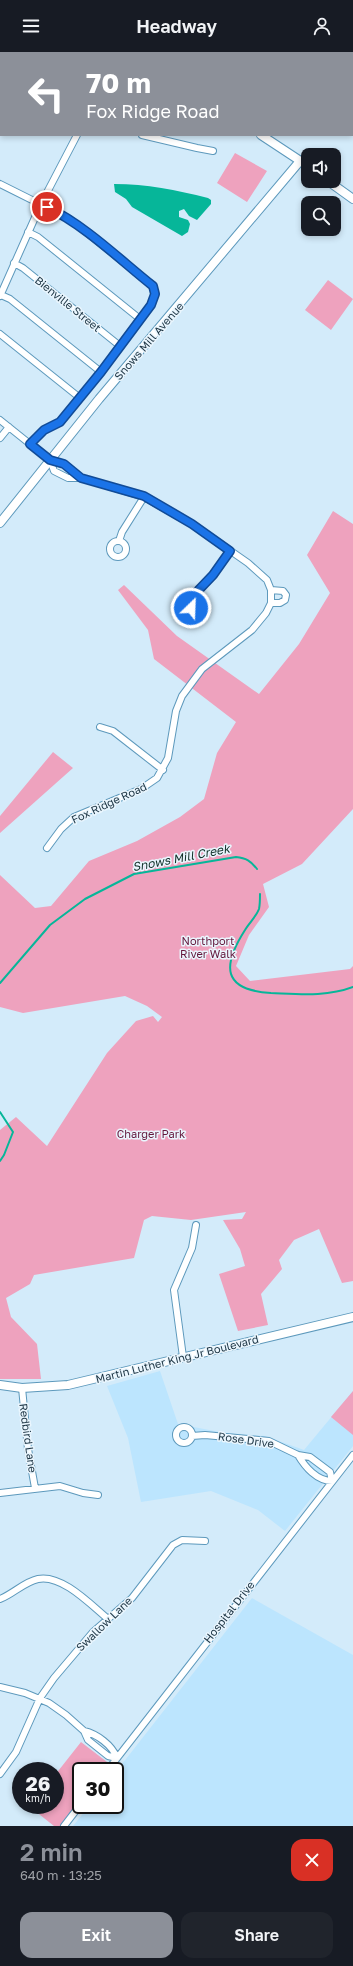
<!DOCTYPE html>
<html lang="en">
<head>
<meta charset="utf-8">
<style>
  :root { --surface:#171b24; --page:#20242c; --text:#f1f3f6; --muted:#9ea1a6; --accent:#8c9099 }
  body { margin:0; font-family:"Golos Text",sans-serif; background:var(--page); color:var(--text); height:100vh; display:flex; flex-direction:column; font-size:15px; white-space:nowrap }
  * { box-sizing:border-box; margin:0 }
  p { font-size:13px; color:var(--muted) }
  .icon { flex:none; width:22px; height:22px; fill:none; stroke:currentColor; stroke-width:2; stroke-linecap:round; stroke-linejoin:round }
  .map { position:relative; height:1774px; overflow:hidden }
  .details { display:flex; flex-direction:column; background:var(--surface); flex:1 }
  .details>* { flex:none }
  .guide { position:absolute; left:0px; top:0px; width:353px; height:84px; box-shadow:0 2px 6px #0003; background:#8c9099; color:#fff; overflow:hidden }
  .controls { position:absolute; left:301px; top:96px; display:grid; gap:8px }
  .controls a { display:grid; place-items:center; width:40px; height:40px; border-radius:8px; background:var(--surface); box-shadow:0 2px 6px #0003; font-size:20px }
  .speed { position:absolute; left:12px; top:1710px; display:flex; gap:8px; font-size:20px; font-weight:700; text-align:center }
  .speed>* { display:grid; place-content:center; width:52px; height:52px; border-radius:50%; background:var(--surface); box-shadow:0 2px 6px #0003; line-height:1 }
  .speed small { font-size:10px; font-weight:400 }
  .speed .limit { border:2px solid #111; border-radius:6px; background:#fff; color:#111 }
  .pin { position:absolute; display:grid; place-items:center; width:34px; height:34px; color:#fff; margin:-17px; border:2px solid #fff; border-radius:50%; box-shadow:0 1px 4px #0007 }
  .me { position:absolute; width:44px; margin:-22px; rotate:24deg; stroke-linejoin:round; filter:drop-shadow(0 0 3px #0008) }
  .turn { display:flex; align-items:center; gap:14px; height:84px; padding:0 20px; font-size:18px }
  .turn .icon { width:52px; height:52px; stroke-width:2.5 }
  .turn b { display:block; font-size:28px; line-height:34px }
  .round { display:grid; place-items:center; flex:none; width:42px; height:42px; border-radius:12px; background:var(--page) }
  .overview { display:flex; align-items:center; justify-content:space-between; height:68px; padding:0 20px }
  h1 { font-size:24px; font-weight:600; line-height:30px; color:var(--accent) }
  .cta { display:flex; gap:8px; margin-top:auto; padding:8px 20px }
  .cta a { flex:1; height:46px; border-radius:12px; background:var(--accent); color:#fff; font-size:16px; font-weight:600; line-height:46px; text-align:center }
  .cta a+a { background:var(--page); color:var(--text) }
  header { display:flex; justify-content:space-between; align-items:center; height:52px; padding:0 20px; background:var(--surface); font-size:18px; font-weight:600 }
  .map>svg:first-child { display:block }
</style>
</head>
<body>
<header><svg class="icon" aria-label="menu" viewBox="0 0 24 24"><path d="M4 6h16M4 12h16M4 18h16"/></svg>Headway<svg class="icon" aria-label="person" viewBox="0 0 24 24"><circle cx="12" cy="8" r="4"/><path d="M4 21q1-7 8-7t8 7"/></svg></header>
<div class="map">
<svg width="353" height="1774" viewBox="0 0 353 1774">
  <rect width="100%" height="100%" fill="#d3ebfa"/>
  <path fill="#bce5fe" d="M160 1319 178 1372 225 1381 265 1384 304 1398 353 1339V1394L285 1479 258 1458 211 1439 141 1450 128 1386 107 1334Z
    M252 1546 353 1603V1774H73L90 1753H115V1721Z"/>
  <path fill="#eea2be" d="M235 101 267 119 247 150 217 131Z
    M328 228 353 247 331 278 305 258Z
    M333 459 353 472V757L302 812 263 832 269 855 249 883 236 914 250 929 350 917 353 914V1229L342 1231 319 1177 294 1188 279 1208 282 1217 261 1242 268 1273 238 1279 219 1222 245 1214 240 1197 223 1168 242 1167 246 1160 191 1168 152 1164 144 1168 134 1206 34 1223 30 1232 6 1246 11 1265 37 1292 41 1327H0V1078L16 1065 47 1094 107 1001 136 969 153 964 158 970 162 965 147 954 125 944 23 961 0 955V823L35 856 51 854 89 809 137 789 180 765 204 747 217 701 236 670 154 607 148 578 118 538 124 533 177 584 259 642 299 592 330 541 307 503Z
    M53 700 73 716 0 781V764Z
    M353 1339V1383L331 1365Z
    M81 1690 111 1713 107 1719H81V1752L64 1774H54L30 1755 32 1753H55V1723Z"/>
  <path fill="#06b699" d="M114 132C147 132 176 138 208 146L211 148V152L197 168 189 164 184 157 179 159V165L188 168 190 172 188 180 182 184 132 155 126 147 115 140Z"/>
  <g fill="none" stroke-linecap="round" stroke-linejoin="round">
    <path stroke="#06b699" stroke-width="2" d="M260 842C260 847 260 852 259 857 256 865 249 871 245 878 222 914 222 938 271 941 298 942 327 945 353 935
      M0 931 50 873 85 847 134 822 236 805C246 806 251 809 257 817
      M0 1060 13 1080 4 1103 0 1109"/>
    <defs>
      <path id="street" d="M75 0 76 1
        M294 0H300
        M0 47H1
        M142 83 197 96 213 99
        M0 132 70 167 153 234 155 242 151 253 101 320 60 370 44 378 30 392
        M28 180 38 185 140 267
        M14 211 23 216 120 294
        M1 243 10 247 101 320
        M0 244 41 152 77 83
        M0 282 80 346
        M0 368 50 408 64 412 81 426
        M0 386 9 375
        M119 489 122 480 144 445
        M110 497a8 8 0 1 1 16 0a8 8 0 1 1-16 0Z
        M176 552a8 8 0 1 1 16 0a8 8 0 1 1-16 0Z
        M190 547 213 523 230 499
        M271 551H280L285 548 286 543 283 539 271 538
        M100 675 113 679 163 718
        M47 796 61 777 74 765 141 737 157 726 168 706 176 659 182 644 202 617 252 578 266 561 271 551V538L267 528 248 511 192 472 144 445 81 426H68L54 419 50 408
        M183 1305 174 1238 192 1196 196 1173
        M22 1336 28 1397 35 1436
        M176 1383a8 8 0 1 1 16 0a8 8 0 1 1-16 0Z
        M192 1384 205 1383 269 1389 298 1403 310 1405 330 1420 332 1429C317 1429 305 1415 298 1403
        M0 1441 60 1434 83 1441 98 1443
        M0 1547C13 1542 24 1530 38 1527 62 1522 91 1553 108 1567
        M0 1635 25 1641 49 1651 66 1663 84 1679 88 1688 108 1704 117 1706
        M84 1679C97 1682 112 1693 117 1706
        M107 1719 353 1403
        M0 1722 16 1700 40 1646 54 1626 93 1580 132 1546 173 1493 182 1488 205 1489
        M64 1774 81 1752"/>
      <path id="secondary" d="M125 0 127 1
        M261 83 308 114
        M328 129 353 147
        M0 471 99 347 300 109
        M0 1333 22 1336 68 1333 353 1265"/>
    </defs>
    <use href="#street" stroke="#5d99bc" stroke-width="8"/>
    <use href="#secondary" stroke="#5d99bc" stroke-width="10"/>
    <use href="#street" stroke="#fff" stroke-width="6"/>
    <use href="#secondary" stroke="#fff" stroke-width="8"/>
  </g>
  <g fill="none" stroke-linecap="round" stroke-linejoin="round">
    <defs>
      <path id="route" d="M47 155C86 174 119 207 153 234L155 242 151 253 101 320 60 370 44 378 30 392 50 408 64 412 81 426 144 444 192 472 230 499 213 523 190 547 191 556"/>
    </defs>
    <use href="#route" stroke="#114b97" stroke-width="10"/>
    <use href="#route" stroke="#1a73e8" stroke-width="7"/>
  </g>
  <g text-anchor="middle" stroke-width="3" stroke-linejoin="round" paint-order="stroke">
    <g font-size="11" fill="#1c3443" stroke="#eaf6fe">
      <text transform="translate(68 252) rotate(39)" y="4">Bienville Street</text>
      <text transform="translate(149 289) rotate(-49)" y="4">Snows Mill Avenue</text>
      <text transform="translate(109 751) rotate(-25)" y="4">Fox Ridge Road</text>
      <text transform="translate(177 1307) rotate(-14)" y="4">Martin Luther King Jr Boulevard</text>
      <text transform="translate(28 1386) rotate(82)" y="4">Redbird Lane</text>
      <text transform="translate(246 1388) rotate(8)" y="4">Rose Drive</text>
      <text transform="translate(229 1560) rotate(-52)" y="4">Hospital Drive</text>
      <text transform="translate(104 1572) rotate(-44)" y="4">Swallow Lane</text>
    </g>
    <g font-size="11" fill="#64173c" stroke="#eaf6fe">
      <text x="208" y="893">Northport<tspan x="208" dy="13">River Walk</tspan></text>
      <text x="151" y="1086">Charger Park</text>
    </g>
    <g font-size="12" font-style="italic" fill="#13312a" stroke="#eaf6fe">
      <text transform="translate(181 806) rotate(-11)" y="4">Snows Mill Creek</text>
    </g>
  </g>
</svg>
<div class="controls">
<a><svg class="icon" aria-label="sound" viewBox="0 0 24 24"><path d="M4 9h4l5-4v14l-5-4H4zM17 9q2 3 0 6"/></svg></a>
<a><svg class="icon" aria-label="search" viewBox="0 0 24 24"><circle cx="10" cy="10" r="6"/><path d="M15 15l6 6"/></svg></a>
</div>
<div class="speed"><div>26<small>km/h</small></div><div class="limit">30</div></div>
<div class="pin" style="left:47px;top:155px;background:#d93025"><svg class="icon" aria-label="arrive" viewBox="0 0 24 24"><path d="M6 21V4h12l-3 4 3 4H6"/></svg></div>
<svg class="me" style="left:191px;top:556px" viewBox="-20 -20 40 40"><circle r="17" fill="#1a73e8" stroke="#fff" stroke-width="3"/><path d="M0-11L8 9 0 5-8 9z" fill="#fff"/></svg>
<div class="guide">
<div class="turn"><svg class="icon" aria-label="left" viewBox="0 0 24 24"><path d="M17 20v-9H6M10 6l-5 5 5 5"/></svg><div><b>70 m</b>Fox Ridge Road</div></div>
</div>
</div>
<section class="details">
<div class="overview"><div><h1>2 min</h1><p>640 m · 13:25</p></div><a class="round" style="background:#d93025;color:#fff"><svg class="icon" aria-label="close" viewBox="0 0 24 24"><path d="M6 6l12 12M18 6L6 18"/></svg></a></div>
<div class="cta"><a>Exit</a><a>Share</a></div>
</section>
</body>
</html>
